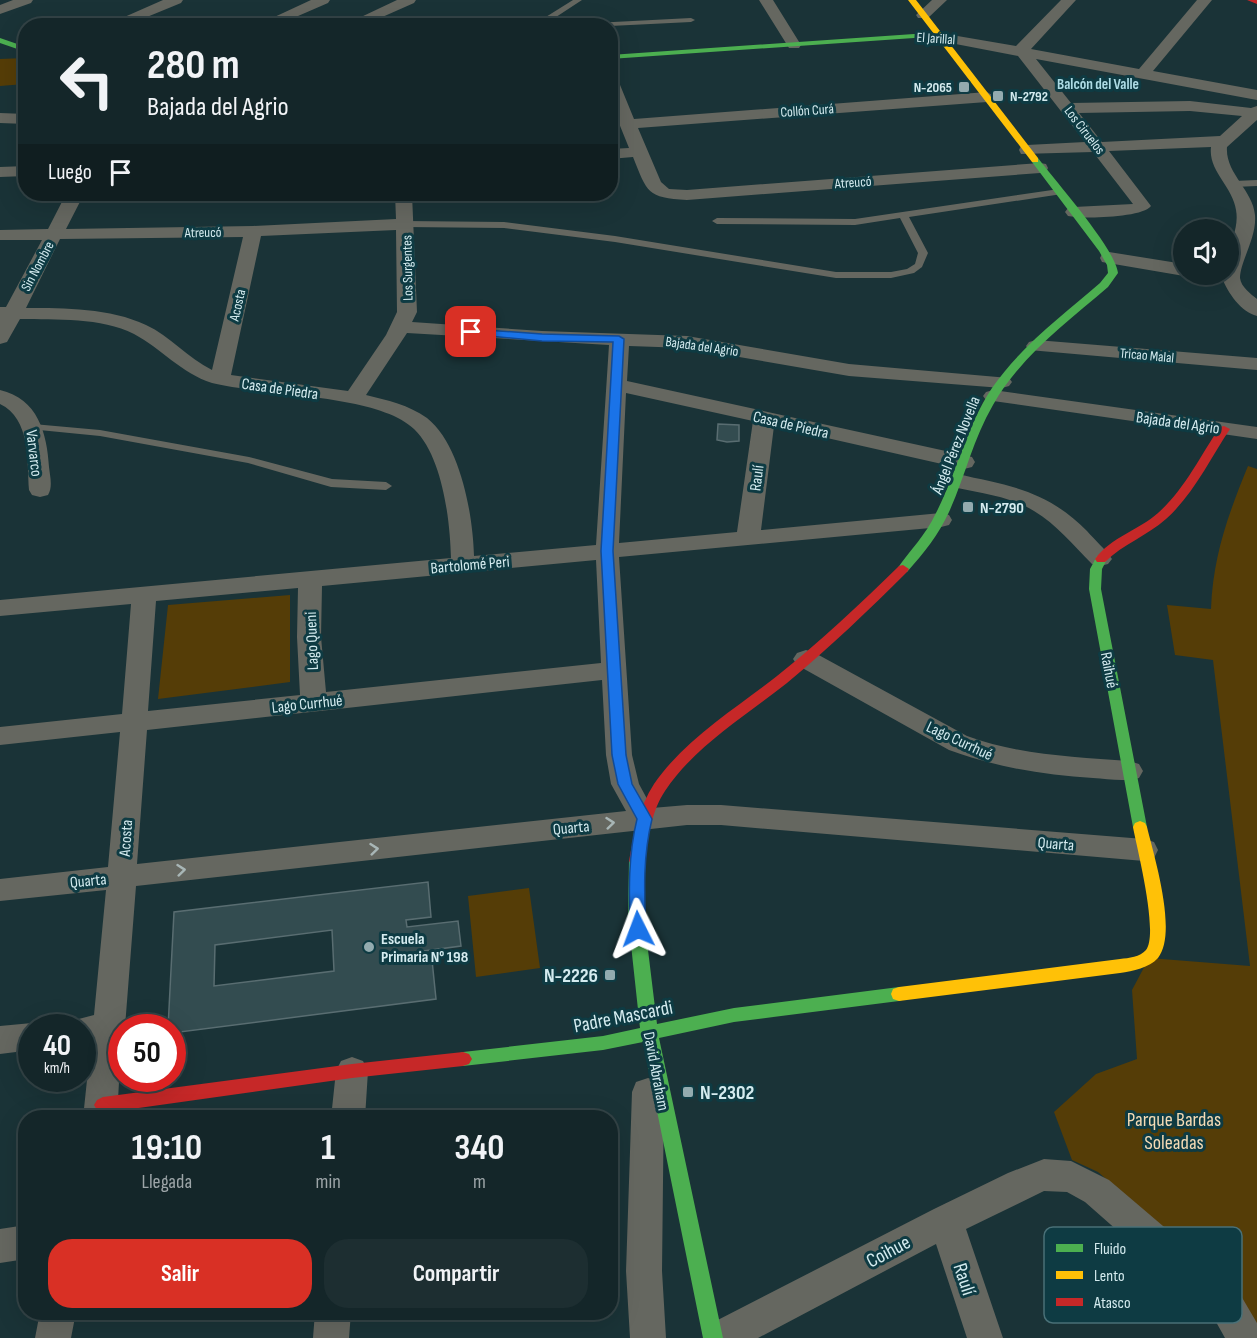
<!DOCTYPE html>
<html lang="es">
<head>
<meta charset="utf-8">
<style>
  :root { --surface:#142629; --page:#1d2e31; --text:#f1f3f6; --muted:#9da5a8; --line:#334346; --accent:#d93025 }
  body { margin:0; font-family:"Sofia Sans Condensed",sans-serif; background:var(--page); color:var(--text); height:100vh; display:flex; flex-direction:column; font-size:22px; white-space:nowrap }
  * { box-sizing:border-box; margin:0 }
  p { font-size:20px; color:var(--muted) }
  .icon { flex:none; width:33px; height:33px; fill:none; stroke:currentColor; stroke-width:2; stroke-linecap:round; stroke-linejoin:round }
  .map { position:relative; flex:1; overflow:hidden }
  .panel { position:absolute; left:18px; top:1110px; width:600px; height:210px; display:flex; flex-direction:column; background:var(--surface); border-radius:24px; box-shadow:0 6px 24px #0002,0 0 0 2px var(--line) }
  .panel>* { flex:none }
  .hud { position:absolute; left:18px; top:18px; width:600px; height:183px; border-radius:24px; box-shadow:0 6px 24px #0002,0 0 0 2px var(--line); background:#142629; color:var(--text); overflow:hidden }
  .controls { position:absolute; left:1173px; top:219px; display:grid; gap:12px }
  .controls a { display:grid; place-items:center; width:66px; height:66px; border-radius:50%; background:var(--surface); box-shadow:0 6px 24px #0002,0 0 0 2px var(--line); font-size:30px }
  .speed { position:absolute; left:18px; top:1014px; display:flex; gap:12px; font-size:30px; font-weight:700; text-align:center }
  .speed>* { display:grid; place-content:center; width:78px; height:78px; border-radius:50%; background:var(--surface); box-shadow:0 6px 24px #0002,0 0 0 2px var(--line); line-height:1 }
  .speed small { font-size:15px; font-weight:400 }
  .speed .limit { border:9px solid #d22; background:#fff; color:#111 }
  .pin { position:absolute; display:grid; place-items:center; width:51px; height:51px; color:#fff; margin:-26px; border-radius:12px; box-shadow:0 3px 9px #0006 }
  .me { position:absolute; width:66px; margin:-33px; rotate:357deg; stroke-linejoin:round; filter:drop-shadow(0 0 4px #0008) }
  .turn { display:flex; align-items:center; gap:21px; height:126px; padding:0 30px; font-size:27px }
  .turn .icon { width:78px; height:78px; stroke-width:2.5 }
  .turn b { display:block; font-size:42px; line-height:51px }
  .then { display:flex; align-items:center; height:57px; padding:0 30px; background:#0003; gap:12px; font-size:22px }
  .eta { display:flex; justify-content:space-evenly; align-items:center; height:102px; text-align:center }
  .eta b { font-size:36px; font-weight:700; line-height:42px }
  .primary-button { display:flex; gap:12px; margin-top:auto; padding:12px 30px }
  .primary-button a { flex:1; height:69px; border-radius:24px; background:var(--accent); color:#fff; font-size:24px; font-weight:700; line-height:69px; text-align:center }
  .primary-button a+a { background:var(--page); color:var(--text) }
  .map>svg:first-child { display:block }
</style>
</head>
<body>
<div class="map">
<svg width="1257" height="1338" viewBox="0 0 1257 1338">
  <rect width="100%" height="100%" fill="#1a3337"/>
  <path fill="#553d07" d="M25 58V84L0 86V59Z
    M1248 466 1257 469V1332L1219 1276 1098 1172 1072 1160 1054 1112 1096 1074 1137 1059 1132 990 1149 958 1250 966 1213 660 1175 655 1167 605 1211 609C1213 556 1228 515 1248 466Z
    M290 595V682L158 699 168 605Z
    M529 888 540 968 476 977 468 896Z"/>
  <path fill="#334c50" stroke="#596d71" stroke-width="1.5" fill-rule="evenodd" d="M718 424 739 425V441L727 442 717 440Z
    M428 882 431 917 406 920 407 927 458 921 461 946 409 953 410 963 432 960 436 999 172 1033V1028H168L174 912ZM332 930 334 971 214 986 215 945Z"/>
  <g fill="none" stroke-linecap="round" stroke-linejoin="round">
    <path fill="#656760" fill-rule="evenodd" d="M573 0H582L553 19 594 23 691 18 695 20 691 22 610 26 541 24V20Z
      M1257 180V186L1234 187 1229 184 1234 181Z
      M1059 189 1062 190V194L909 217 928 253 922 267 914 273 891 278H836L615 242 504 228 405 227 400 224 405 221 504 222 615 236 836 272H891L907 269 915 264 918 253 900 218 855 225 717 224 712 221 717 218 855 219Z
      M33 424 100 430 249 457 332 479 386 482 392 486 386 490 331 487 248 463 100 436 29 429 27 427Z"/>
    <path fill="#656760" fill-rule="evenodd" d="M13 0H33L31 3 0 14V5Z
      M163 0H183L181 3 125 26H104Z
      M311 0H330L328 3 275 26H255Z
      M397 0H416L414 3 362 26H342Z
      M759 0H773L801 45 799 48H789Z
      M932 0H947L928 18H918L916 15Z
      M1061 0H1076L1031 49 1139 69 1197 0H1212L1153 71 1257 90V100L1036 59 1071 103 1190 101 1251 108 1257 106V120L1227 147C1225 173 1253 190 1255 215 1257 237 1240 262 1240 278 1241 287 1251 294 1257 299V316C1241 312 1228 293 1222 278L1223 274H1228C1228 269 1228 262 1228 256 1231 240 1239 227 1236 210 1233 187 1208 171 1211 147L1109 151 1151 206C1142 218 1082 219 1068 216L1065 212 1068 208 1074 207 1133 204 1093 152 1021 154 1019 150 1021 146 1027 145 1085 142 1018 56 940 41 933 37 940 33 1016 46ZM1190 111 1242 116 1220 136 1102 142 1079 113Z
      M610 75 618 80 634 119 987 92 995 97 987 102 638 128 661 182 669 189 687 190 1040 163 1046 164 1048 168 1046 172 1040 173 687 200C647 198 647 192 633 157L610 159V149L629 148 610 101Z
      M0 113 26 114V124L0 123Z
      M26 166V176L0 177V167Z
      M66 194H84L66 229 253 226 396 219 395 194H412L417 312 412 322 542 331 687 336 849 364 1009 378 1012 382 1009 386 1002 388 849 376 687 348 629 346 627 381 964 455 972 457 975 462 972 467 964 469 774 426 761 530 941 513 949 515 952 520 949 525 941 527 619 557 632 755 639 784 652 808 687 805H721L1144 839 1154 842 1158 850 1154 858 1144 861 721 825H687L136 886 125 1027 122 1028 117 1118H83L91 1042 82 1043V1028H67L71 1021 94 1015 106 890 0 901V879L108 867 120 732 0 745V727L122 714 131 604 0 616V600L451 558C450 521 443 457 414 429 378 394 263 396 212 383 181 373 162 349 134 334 101 317 56 320 20 319L7 342 0 344V307H6L42 240H0V230L48 229ZM396 230 397 312 386 335 348 391 231 375 261 236ZM243 237 212 370C188 358 170 336 146 325 110 308 65 308 26 308L60 239ZM407 333 609 345 596 545 474 556C473 516 461 445 427 418 409 405 387 400 366 395ZM626 393 753 421 737 532 619 543ZM596 560 601 663 326 692 321 637 322 586ZM298 588 297 637 300 695 148 711 156 601ZM602 680 606 755 611 784 626 811 137 864 147 730Z
      M1109 252 1184 264V274H1188L1184 276 1102 262 1100 258 1102 254Z
      M1036 340 1257 358V370L1029 350 1026 346 1029 342Z
      M0 390C38 399 47 433 49 467 50 476 53 487 48 495L40 497 32 495 29 490C27 461 31 419 0 404Z
      M993 390 1257 427V439L986 400 983 396 986 392Z
      M957 474C1011 486 1046 490 1087 531 1095 540 1105 549 1112 559L1108 564 1100 566 1092 564C1073 545 1056 524 1034 511 1008 495 977 493 949 486L946 481 949 476Z
      M806 650 815 653 967 736C1019 755 1074 757 1129 761L1139 764 1143 771 1139 778C1124 782 1108 779 1093 778 1043 775 996 767 949 750L797 665 793 659 797 653Z
      M32 1023 44 1028H32V1050L0 1054V1026Z
      M352 1057 363 1061 368 1071 365 1118H331L336 1071 341 1061Z
      M648 1078 660 1082 664 1092 662 1271 666 1338H630L626 1271 632 1092 636 1082Z
      M1044 1159 1071 1161 1109 1180 1237 1289 1257 1323V1338H1225L1211 1313 1085 1202 1067 1192 1044 1191 966 1229 1003 1338H967L936 1244 758 1338H703L708 1325 934 1209 1008 1173Z
      M26 1225V1259L0 1263V1229Z
      M40 1312H76L71 1338H35Z
      M315 1312H351L349 1338H313Z"/>
    <path fill="#4caf50" fill-rule="evenodd" d="M914 34 940 35 944 37 940 39 914 38 610 59V55Z
      M0 38 26 47V52L0 43Z
      M1032 158H1038C1056 182 1115 248 1118 273L1108 287C1066 323 1020 357 993 405 973 439 965 477 949 512 939 534 924 553 907 572H899L897 569C911 549 925 536 936 513 957 472 966 427 992 388 1021 346 1063 315 1100 283L1108 273 1107 265 1099 251 1032 162Z
      M1101 555 1107 559 1102 569 1101 589 1147 827 1145 831H1135L1133 827 1089 589 1090 569 1097 556Z
      M637 855 642 857 645 861 644 917 657 1024 734 1008 899 987 905 989 907 994 905 999 899 1001 734 1022 659 1038 723 1338H703L643 1042 603 1050 463 1066 457 1064 454 1059 457 1054 463 1052 603 1036 640 1028 628 917 629 861 632 857Z"/>
    <path fill="#ffc107" fill-rule="evenodd" d="M908 0H916L1038 158V162H1032Z
      M1140 821 1145 823 1147 827C1154 856 1178 933 1158 958 1149 968 1133 971 1120 973L899 1001 893 999 891 994 893 989 899 987 1120 959C1129 958 1140 957 1146 950 1159 933 1137 849 1133 827L1135 823Z"/>
    <path fill="#c62828" fill-rule="evenodd" d="M1247 0H1257V4Z
      M1224 426 1230 429C1210 459 1193 495 1166 519 1147 536 1123 544 1105 562H1097L1095 559C1111 537 1139 530 1158 513 1185 489 1200 456 1220 427Z
      M903 565 909 569 907 572C869 610 829 648 787 683 745 716 695 746 665 791 651 812 648 838 645 861L642 865 637 867 632 865 629 861C634 834 639 807 654 784 685 739 735 709 777 676 820 642 860 604 899 566Z
      M463 1052 469 1054 472 1059 469 1064 463 1066 352 1078 103 1113 97 1110 94 1105 97 1100 103 1097 352 1064Z"/>
  </g>
  <defs><path id="oneway-chevron" d="M-2-3.5L2.5 0L-2 3.5" fill="none" stroke-width="1.6" stroke-linecap="round" stroke-linejoin="round" transform="scale(1.5)"/></defs>
  <g stroke="#a8b6b6">
    <use href="#oneway-chevron" transform="translate(610 823) rotate(-6)"/>
    <use href="#oneway-chevron" transform="translate(374 849) rotate(-6)"/>
    <use href="#oneway-chevron" transform="translate(181 870) rotate(-6)"/>
  </g>
  <path fill="#1a73e8" stroke="#114b97" stroke-width="1.5" d="M471 329 542 334 619 336 624 339 613 551 626 755 632 784 652 819C643 856 644 891 646 929L644 933 638 935 633 933 630 929C629 891 628 856 637 819L618 784 612 755 601 551 613 342 542 341 468 334V330Z"/>
  <g fill="#93abaf" stroke="#0e3b43" stroke-width="2">
    <rect x="958" y="81" width="12" height="12" rx="3"/>
    <rect x="992" y="90" width="12" height="12" rx="3"/>
    <rect x="962" y="501" width="12" height="12" rx="3"/>
    <circle cx="369" cy="947" r="6"/>
    <rect x="604" y="969" width="12" height="12" rx="3"/>
    <rect x="682" y="1086" width="12" height="12" rx="3"/>
  </g>
  <g text-anchor="middle" stroke-width="6" stroke-linejoin="round" paint-order="stroke">
    <g font-size="14" fill="#d4ebef" stroke="#0e3b43">
      <text transform="translate(936 38) rotate(4)" y="5">El Jarillal</text>
      <text transform="translate(807 110) rotate(-4)" y="5">Collón Curá</text>
      <text transform="translate(1085 130) rotate(52)" y="5">Los Ciruelos</text>
      <text transform="translate(853 182) rotate(-4)" y="5">Atreucó</text>
      <text transform="translate(203 232) rotate(-1)" y="5">Atreucó</text>
      <text transform="translate(37 266) rotate(-62)" y="5">Sin Nombre</text>
      <text transform="translate(407 268) rotate(-91)" y="5">Los Surgentes</text>
      <text transform="translate(237 305) rotate(-77)" y="5">Acosta</text>
      <text transform="translate(702 346) rotate(8)" y="5">Bajada del Agrio</text>
      <text transform="translate(1147 355) rotate(5)" y="5">Tricao Malal</text>
    </g>
    <g font-size="14" font-weight="bold" fill="#d4ebef" stroke="#0e3b43" text-anchor="end">
      <text x="952" y="92">N-2065</text>
      <text x="1010" y="101" text-anchor="start">N-2792</text>
    </g>
    <g font-size="15" font-weight="bold" fill="#aedce5" stroke="#0e3b43">
      <text x="1098" y="89">Balcón del Valle</text>
    </g>
    <g font-size="16" fill="#d4ebef" stroke="#0e3b43">
      <text transform="translate(280 388) rotate(8)" y="6">Casa de Piedra</text>
      <text transform="translate(1178 422) rotate(8)" y="6">Bajada del Agrio</text>
      <text transform="translate(791 424) rotate(13)" y="6">Casa de Piedra</text>
      <text transform="translate(955 445) rotate(-68)" y="6">Ángel Pérez Novella</text>
      <text transform="translate(35 453) rotate(83)" y="6">Varvarco</text>
      <text transform="translate(756 478) rotate(-83)" y="6">Raulí</text>
      <text transform="translate(470 564) rotate(-5)" y="6">Bartolomé Peri</text>
      <text transform="translate(311 641) rotate(-92)" y="6">Lago Queni</text>
      <text transform="translate(1110 670) rotate(79)" y="6">Raihué</text>
      <text transform="translate(307 703) rotate(-6)" y="6">Lago Currhué</text>
      <text transform="translate(960 740) rotate(25)" y="6">Lago Currhué</text>
      <text transform="translate(571 827) rotate(-6)" y="6">Quarta</text>
      <text transform="translate(125 838) rotate(-86)" y="6">Acosta</text>
      <text transform="translate(1056 843) rotate(5)" y="6">Quarta</text>
      <text transform="translate(88 880) rotate(-6)" y="6">Quarta</text>
      <text transform="translate(657 1071) rotate(79)" y="6">David Abraham</text>
    </g>
    <g font-size="16" font-weight="bold" fill="#d4ebef" stroke="#0e3b43" text-anchor="start">
      <text x="980" y="513">N-2790</text>
      <text x="381" y="944">Escuela<tspan x="381" dy="18">Primaria N° 198</tspan></text>
    </g>
    <g font-size="20" font-weight="bold" fill="#d4ebef" stroke="#0e3b43" text-anchor="end">
      <text x="598" y="982">N-2226</text>
      <text x="700" y="1099" text-anchor="start">N-2302</text>
    </g>
    <g font-size="20" fill="#d4ebef" stroke="#0e3b43">
      <text transform="translate(623 1016) rotate(-11)" y="7">Padre Mascardi</text>
      <text transform="translate(888 1251) rotate(-28)" y="7">Coihue</text>
      <text transform="translate(965 1279) rotate(72)" y="7">Raulí</text>
    </g>
    <g font-size="20" fill="#f5dbb5" stroke="#0e3b43">
      <text x="1174" y="1126">Parque Bardas<tspan x="1174" dy="23">Soleadas</tspan></text>
    </g>
  </g>
  <rect x="1044" y="1227" width="198" height="96" rx="9" fill="#0e3b43" stroke="#497077" stroke-width="1.5"/>
  <rect x="1056" y="1244" width="27" height="8" fill="#4caf50"/>
  <rect x="1056" y="1271" width="27" height="8" fill="#ffc107"/>
  <rect x="1056" y="1298" width="27" height="8" fill="#c62828"/>
  <g font-size="16" fill="#d4ebef">
    <text x="1094" y="1254">Fluido</text>
    <text x="1094" y="1281">Lento</text>
    <text x="1094" y="1308">Atasco</text>
  </g>
</svg>
<div class="controls">
<a><svg class="icon" aria-label="sound" viewBox="0 0 24 24"><path d="M4 9h4l5-4v14l-5-4H4zM17 9q2 3 0 6"/></svg></a>
</div>
<div class="speed"><div>40<small>km/h</small></div><div class="limit">50</div></div>
<div class="pin" style="left:471px;top:332px;background:#d93025"><svg class="icon" aria-label="arrive" viewBox="0 0 24 24"><path d="M6 21V4h12l-3 4 3 4H6"/></svg></div>
<svg class="me" style="left:638px;top:929px" viewBox="-20 -20 40 40"><path d="M0-17L14 15 0 8-14 15z" fill="#1a73e8" stroke="#fff" stroke-width="4"/></svg>
<div class="hud">
<div class="turn"><svg class="icon" aria-label="left" viewBox="0 0 24 24"><path d="M17 20v-9H6M10 6l-5 5 5 5"/></svg><div><b>280 m</b>Bajada del Agrio</div></div>
<div class="then">Luego<svg class="icon" aria-label="arrive" viewBox="0 0 24 24"><path d="M6 21V4h12l-3 4 3 4H6"/></svg></div>
</div>
<section class="panel">
<div class="eta">
<div><b>19:10</b><p>Llegada</p></div>
<div><b>1</b><p>min</p></div>
<div><b>340</b><p>m</p></div>
</div>
<div class="primary-button"><a>Salir</a><a>Compartir</a></div>
</section>
</div>
</body>
</html>
